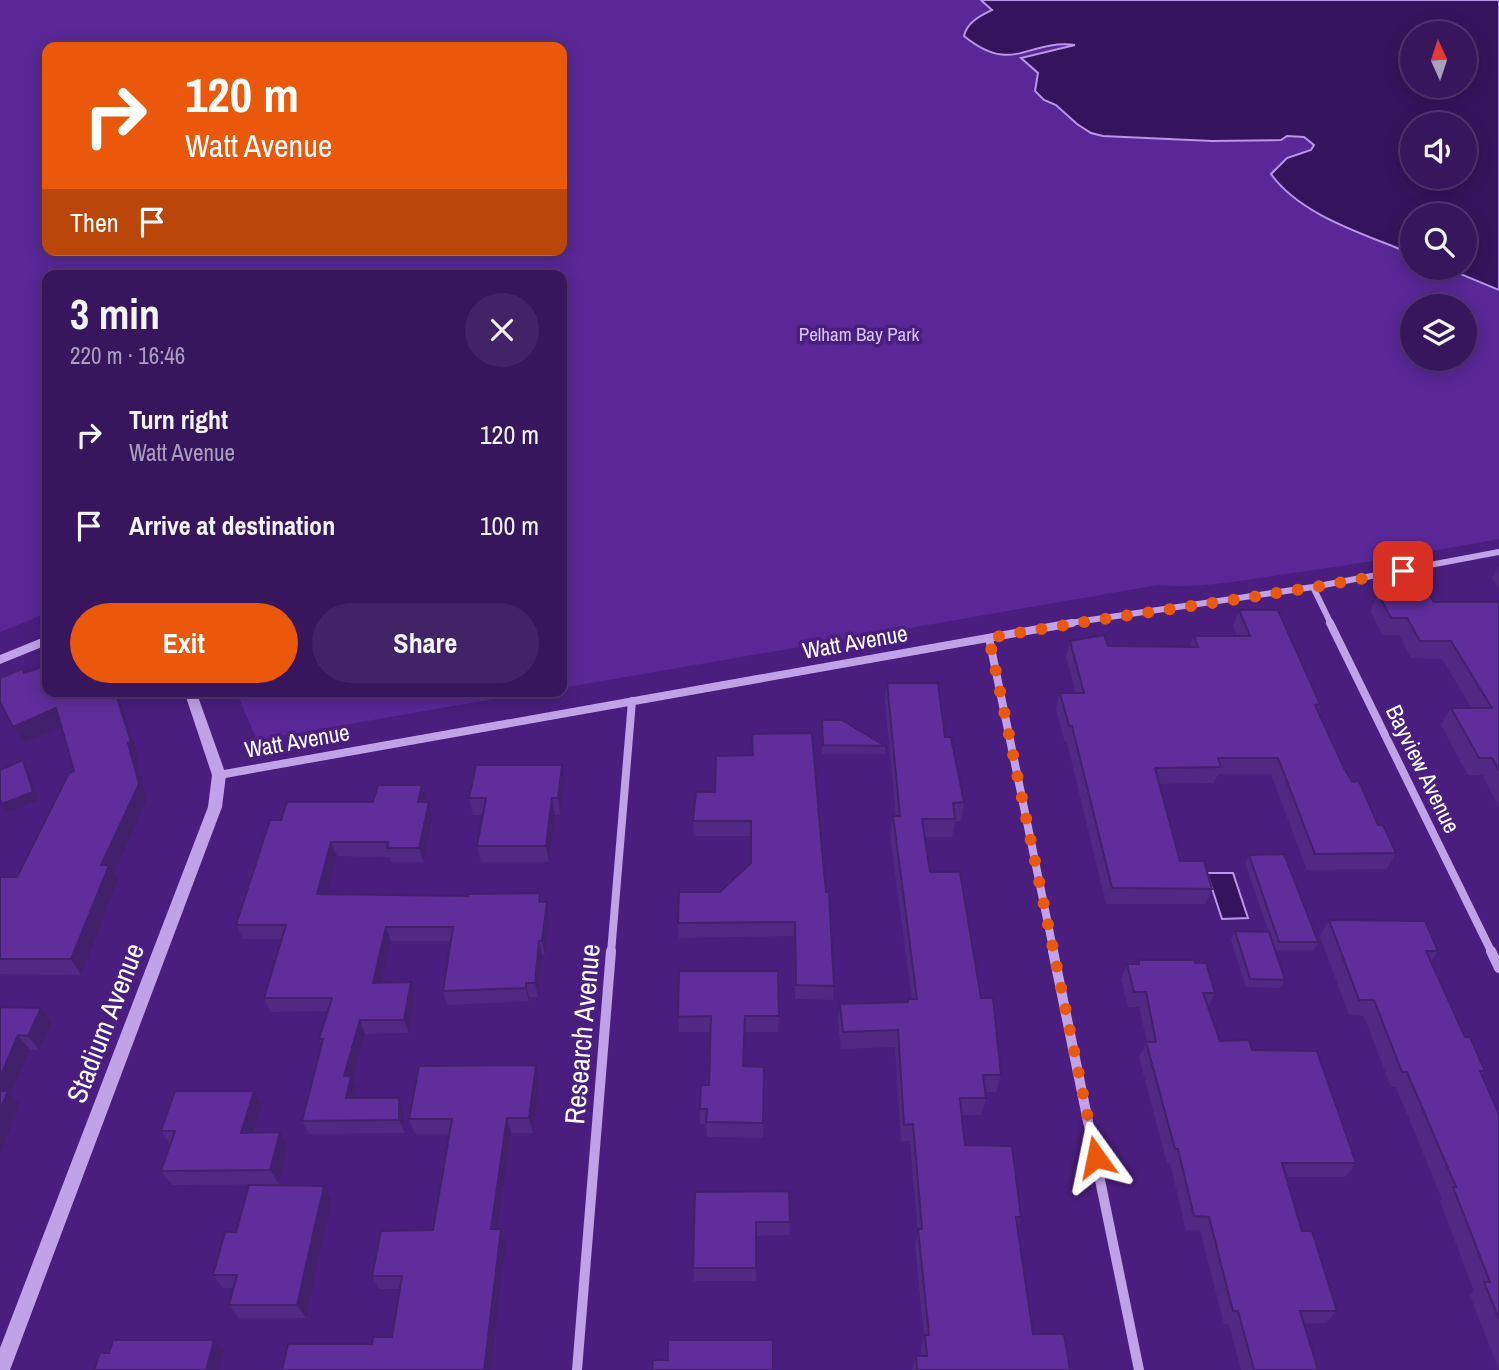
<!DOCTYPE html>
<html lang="en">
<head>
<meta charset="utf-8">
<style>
  :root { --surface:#38165e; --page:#432367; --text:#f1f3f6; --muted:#ab9fbc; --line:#523573; --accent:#ea580c }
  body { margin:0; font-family:"Archivo Narrow",sans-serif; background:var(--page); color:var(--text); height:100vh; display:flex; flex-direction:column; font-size:26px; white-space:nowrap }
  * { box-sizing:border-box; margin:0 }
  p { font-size:23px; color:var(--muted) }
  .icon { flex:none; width:38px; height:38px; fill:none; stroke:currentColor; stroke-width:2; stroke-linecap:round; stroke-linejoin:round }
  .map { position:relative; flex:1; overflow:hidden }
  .details { position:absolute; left:42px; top:270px; width:525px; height:427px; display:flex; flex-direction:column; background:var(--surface); border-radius:14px; box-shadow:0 4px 18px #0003,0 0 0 2px var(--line) }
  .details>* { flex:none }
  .guide { position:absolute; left:42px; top:42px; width:525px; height:214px; border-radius:14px; box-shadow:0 4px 18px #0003,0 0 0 2px var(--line); background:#ea580c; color:#fff; overflow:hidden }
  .needle { width:46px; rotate:357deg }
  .controls { position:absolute; left:1400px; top:21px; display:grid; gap:14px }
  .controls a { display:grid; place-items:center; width:77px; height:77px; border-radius:50%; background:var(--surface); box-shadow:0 4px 18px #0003,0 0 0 2px var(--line); font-size:35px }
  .pin { position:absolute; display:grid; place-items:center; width:60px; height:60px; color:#fff; margin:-30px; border-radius:14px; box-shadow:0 4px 10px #0006 }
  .me { position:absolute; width:77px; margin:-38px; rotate:348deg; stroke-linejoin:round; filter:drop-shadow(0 0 5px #0008) }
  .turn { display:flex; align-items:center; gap:24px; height:147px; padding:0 28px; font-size:32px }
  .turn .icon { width:91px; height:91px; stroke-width:2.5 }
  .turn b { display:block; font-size:49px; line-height:60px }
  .then { display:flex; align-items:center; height:66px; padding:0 28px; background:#0003; gap:14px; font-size:26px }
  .round { display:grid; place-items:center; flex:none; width:74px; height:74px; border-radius:37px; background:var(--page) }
  .summary { display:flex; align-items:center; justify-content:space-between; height:119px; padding:0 28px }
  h1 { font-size:42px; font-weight:700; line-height:52px }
  .primary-button { display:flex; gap:14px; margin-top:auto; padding:14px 28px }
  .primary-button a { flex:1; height:80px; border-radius:42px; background:var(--accent); color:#fff; font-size:28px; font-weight:700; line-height:80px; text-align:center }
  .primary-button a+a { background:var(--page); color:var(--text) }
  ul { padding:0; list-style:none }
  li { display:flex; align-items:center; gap:21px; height:91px; padding:0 28px }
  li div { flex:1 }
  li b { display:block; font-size:26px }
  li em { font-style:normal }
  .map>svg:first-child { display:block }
</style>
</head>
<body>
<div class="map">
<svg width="1499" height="1370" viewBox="0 0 1499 1370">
  <rect width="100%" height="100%" fill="#4a1e7e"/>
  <path fill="#592896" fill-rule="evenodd" d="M0 0H1010L1076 46 1328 134 1412 242V268H1465L1499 281V539C1428 552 1357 564 1286 574 1244 580 1201 589 1158 585L562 688V275H47V613L0 632ZM47 47H562V250H47ZM1412 306H1465V359H1412Z
    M236 691H541L257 740Z"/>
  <path fill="#36145d" stroke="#ba95e9" stroke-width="2" fill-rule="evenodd" d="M981 0H1499V290L1446 268H1465V215H1412V254C1365 234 1301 216 1271 174L1287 158 1311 150 1314 145 1304 137 1287 136 1281 140 1212 141 1103 136 1091 133 1077 124 1056 105 1044 100 1035 91 1038 73 1021 58 1075 45C1027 39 1013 76 964 36 967 22 980 16 992 10ZM1412 33H1465V86H1412ZM1412 124H1465V177H1412Z
    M1207 873H1233L1248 918 1222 919Z"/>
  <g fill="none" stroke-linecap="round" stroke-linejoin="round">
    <path stroke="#c1a2e8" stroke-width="6" d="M1313 587 1331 624
      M1063 624 1313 587 1499 552"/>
    <path stroke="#c1a2e8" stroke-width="8" d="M1330 623 1492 953
      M989 638 1054 953
      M219 775 1072 623
      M611 953 632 701"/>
    <path stroke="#c1a2e8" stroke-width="10" d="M1053 951 1139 1370
      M1491 951 1499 968
      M577 1370 611 951"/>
    <path fill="#c1a2e8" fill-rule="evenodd" d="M47 636V645L0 664V655Z
      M184 691H196L226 775 222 807 10 1370H0V1348L208 807 212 775Z"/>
  </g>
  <path fill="#522885" d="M1499 565V589L1492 578Z
    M1392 590 1434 602H1499V807L1482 775H1468L1441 725 1451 708H1472L1442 659 1411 658 1399 635H1383L1370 611 1378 594H1390Z
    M1239 610 1320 704 1317 710 1344 768 1378 825 1396 853 1387 869 1307 870 1271 774H1218L1214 783 1159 784 1180 861 1212 889 1205 904H1106L1067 742H1065L1056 709 1060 693H1076L1066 657 1070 641 1108 646 1190 647 1194 636H1237L1233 626Z
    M24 673 139 758 136 759 147 800 114 874 118 881 81 975 0 974V877H17L74 771 62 726 23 743 13 727Z
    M887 683 945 737 964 802 961 821H955L952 837H925L930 872 981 998 1001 1075 996 1092H985L986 1098 981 1115H962L965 1145 1021 1217 1018 1228 1033 1334 1070 1370H912L916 1356H922L921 1349 924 1337 915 1244 918 1233 910 1141H901L895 1047 841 1049 838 1021 840 1004 908 1002V999H912L890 834 893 816H896L885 701Z
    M822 720 885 746V754H822Z
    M752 734 820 828 834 986 833 1000 795 999 794 936 679 938 678 923 720 892 751 864V836H694L693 821 715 792 752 755Z
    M565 782 560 815H555L549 862H481L477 846 483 815H473L469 798Z
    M422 785 426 799 425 802H429L433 817 423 862H391L390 857 337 856 326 894 542 902 550 916 545 955H542L538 997H529V1001L447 1005 443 991 451 941H391L381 983 411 982 415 996 409 1033 365 1034 353 1080 357 1089 355 1098H399L404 1110 405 1133 309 1134 302 1121 322 1044 319 1039 328 1011 271 1012 264 998 282 939H243L236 925 281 820 373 802Z
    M1249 855 1318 942 1314 950H1275L1285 980 1280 988 1246 987 1231 940 1235 931 1269 932 1245 863Z
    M1329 920 1438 951 1431 961 1465 1037 1485 1071 1482 1076 1499 1114V1370L1470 1295 1474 1291 1440 1201 1442 1199 1396 1087H1391L1364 1016 1349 1015 1320 936Z
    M1139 960 1195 963 1215 993 1208 1008 1220 1041 1252 1050 1356 1163 1345 1177H1286L1302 1231 1337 1311 1326 1323 1304 1324 1318 1370H1241L1229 1324H1224L1200 1230H1186L1170 1163H1167L1139 1057 1147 1042 1139 1007H1128L1121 979 1127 964H1137Z
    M0 1007 52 1023 39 1050H30L11 1094 20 1105 0 1155Z
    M779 1016 778 1032H745L744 1066 764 1067 763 1138 707 1137 706 1124H700V1109L709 1085 711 1032H679L678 1017Z
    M536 1065 539 1080 533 1133H511L498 1229 506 1242 491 1370 372 1344 392 1337 400 1289H379L372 1276 433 1230 450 1134H415L409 1119Z
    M262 1106 255 1132H280L288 1147 279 1184 172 1185 161 1171 170 1144 161 1131Z
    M695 1192 790 1222 789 1235 756 1236V1281H694L693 1268Z
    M332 1200 306 1318H239L229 1305 234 1288H223L213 1275 236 1232Z"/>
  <path fill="#42206c" d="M115 691H117L139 758 136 759 147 800 114 874 118 881 81 975 71 959 101 865Z
    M56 708 65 725 23 743 13 727Z
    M23 760 28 768 38 800 7 812 2 804Z
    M562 765 565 782 560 815 558 798Z
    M422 785 426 799 422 817 418 802Z
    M552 798 555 815 549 862 546 846Z
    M429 802 433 817 423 862 419 848Z
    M331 842 337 856 323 908 317 894Z
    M547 902 550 916 545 955 542 941Z
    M386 927 391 941 378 996 373 983Z
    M539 941 542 955 538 997 535 983Z
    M411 982 415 996 409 1033 404 1020Z
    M526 983 529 997V1001L526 988Z
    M41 1008 52 1023 39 1050 28 1036Z
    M360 1020 365 1034 353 1080 357 1089 352 1110 346 1098 344 1076Z
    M18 1035 30 1050 11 1094 20 1105 0 1155V1077Z
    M536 1065 539 1080 533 1133 529 1118Z
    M254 1091 262 1106 250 1147 241 1133Z
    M399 1098 404 1110 405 1133 399 1120Z
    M507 1118 511 1133 496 1242 491 1229Z
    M280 1132 288 1147 279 1184 270 1170Z
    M324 1186 332 1200 306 1318 297 1305Z
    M501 1229 506 1242 491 1370H484Z
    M214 1340 224 1351 219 1370H206Z"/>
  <path fill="#5f2e9b" stroke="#42206c" stroke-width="2" d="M1392 590H1426L1434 602H1499V770L1492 758H1479L1451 708H1492L1451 641H1420L1407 618H1391L1378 594H1394Z
    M1239 610H1278L1320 704 1315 705 1344 768 1352 782 1359 781 1378 825H1383L1396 853 1315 854 1278 758H1218L1221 767 1155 768 1180 861H1204L1212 889 1112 888 1072 726H1069L1060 693H1084L1070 641 1104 635 1108 646 1198 647 1194 636H1250Z
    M47 665V691H115L131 742 128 743 139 784 101 865H109L71 959H0V877H17L69 773 74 771 56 708 13 727 0 702V678L22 669 24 673Z
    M887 683H938L945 737H951L964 802 953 803 955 819H922L930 872H960L981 998H993L1001 1075H983L986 1098H960L965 1145 1012 1146 1021 1217H1016L1033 1334H1064L1070 1370H917L916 1356H927L925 1335H929L918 1229H922L913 1124 904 1125 898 1030 843 1032 840 1004 908 1002V999H917L893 816H900Z
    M822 720H842L885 746 823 745Z
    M812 733 820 828 826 892H829L834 986 796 985 795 922 678 923 679 892H720L751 863V821H693L696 792H715L716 756 753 755 752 734Z
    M23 760 33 792 2 804 0 800V770Z
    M476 765H562L558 798H552L546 846H477L486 798H469Z
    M378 785H422L418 802H429L419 848H387L388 842H331L317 894 468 896V894L540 893 539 902H547L542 941H539L535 983H526V988L443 991 453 927H386L373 983 411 982 404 1020H360L344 1076H351L346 1098H399V1120L302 1121 323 1039H319L332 998H264L286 925H236L270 820H281L287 802H373Z
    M1284 854 1318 942H1279L1249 855Z
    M1329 920 1425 921 1438 951H1426L1465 1037H1470L1485 1071H1480L1499 1114V1319L1484 1282H1490L1453 1187H1456L1407 1072H1402L1374 1000H1359Z
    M1235 931 1269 932 1285 980 1250 979Z
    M1139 960H1194L1195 963H1206L1215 993H1203L1220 1041 1249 1040 1252 1050 1317 1051 1356 1163H1282L1302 1231H1312L1337 1311H1300L1318 1370H1254L1238 1311H1233L1209 1217 1194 1216 1178 1149H1175L1146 1042H1156L1146 992H1134L1127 964H1139Z
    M679 971H778L779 1016H745L743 1066 764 1067 763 1123 706 1122 707 1109H700L701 1085H709L711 1016 678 1017Z
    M0 1007 41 1008 28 1036 18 1035 0 1077Z
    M536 1065 529 1118H507L491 1229H501L484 1370H282L288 1344H372L373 1337H392L402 1276H372L381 1231 433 1230 452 1119H409L419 1066Z
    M0 1091H8L0 1110Z
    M175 1091H254L241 1133 280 1132 270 1170 161 1171 175 1131H161Z
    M249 1185 324 1186 297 1305H229L237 1275H213L225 1232H236Z
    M789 1191 790 1222H756V1268H693L695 1192Z
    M113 1340H214L206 1370H94L100 1353H109Z
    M668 1340H773V1370H652L653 1360H668Z"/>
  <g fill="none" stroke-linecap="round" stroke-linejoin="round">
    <path stroke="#ea580c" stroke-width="12" stroke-dasharray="0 21.6" d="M1096 1157 989 638C1127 613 1266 598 1403 571"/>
  </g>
  <g text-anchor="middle" stroke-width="7" stroke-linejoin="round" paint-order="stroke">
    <g font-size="19" fill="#dbc5f6" stroke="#4a1e7e">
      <text x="859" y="341">Pelham Bay Park</text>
    </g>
    <g font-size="23" fill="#fff" stroke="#4a1e7e">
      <text transform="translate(855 642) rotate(-10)" y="8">Watt Avenue</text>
      <text transform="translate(297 741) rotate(-10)" y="8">Watt Avenue</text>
      <text transform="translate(1423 769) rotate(64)" y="8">Bayview Avenue</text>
    </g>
    <g font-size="28" fill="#fff" stroke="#4a1e7e">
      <text transform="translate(105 1023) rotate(-69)" y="10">Stadium Avenue</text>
      <text transform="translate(582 1034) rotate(-85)" y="10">Research Avenue</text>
    </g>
  </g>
</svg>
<div class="controls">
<a><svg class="needle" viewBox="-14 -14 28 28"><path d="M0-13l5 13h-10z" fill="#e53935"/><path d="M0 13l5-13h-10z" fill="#ab9fbc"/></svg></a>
<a><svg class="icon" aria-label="sound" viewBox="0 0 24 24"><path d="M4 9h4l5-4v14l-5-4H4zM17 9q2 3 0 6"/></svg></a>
<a><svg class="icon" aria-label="search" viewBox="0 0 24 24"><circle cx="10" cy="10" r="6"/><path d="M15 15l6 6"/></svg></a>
<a><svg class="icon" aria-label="layers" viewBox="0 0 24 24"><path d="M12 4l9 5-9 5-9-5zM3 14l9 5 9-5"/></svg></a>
</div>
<div class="pin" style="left:1403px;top:571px;background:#d93025"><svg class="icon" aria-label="arrive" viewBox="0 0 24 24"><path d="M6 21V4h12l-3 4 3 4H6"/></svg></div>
<svg class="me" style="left:1096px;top:1157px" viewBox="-20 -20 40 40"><path d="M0-17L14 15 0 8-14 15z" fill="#ea580c" stroke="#fff" stroke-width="4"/></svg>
<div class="guide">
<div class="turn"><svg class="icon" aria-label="right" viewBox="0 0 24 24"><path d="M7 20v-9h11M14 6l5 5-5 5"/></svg><div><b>120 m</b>Watt Avenue</div></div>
<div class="then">Then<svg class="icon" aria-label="arrive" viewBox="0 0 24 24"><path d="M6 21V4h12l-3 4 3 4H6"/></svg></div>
</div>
<section class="details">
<div class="summary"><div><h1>3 min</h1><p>220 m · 16:46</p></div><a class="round"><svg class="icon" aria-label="close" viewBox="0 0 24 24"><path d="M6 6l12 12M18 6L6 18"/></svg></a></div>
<ul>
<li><svg class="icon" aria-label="right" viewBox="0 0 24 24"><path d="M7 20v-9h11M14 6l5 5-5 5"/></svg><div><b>Turn right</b><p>Watt Avenue</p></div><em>120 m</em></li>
<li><svg class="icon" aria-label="arrive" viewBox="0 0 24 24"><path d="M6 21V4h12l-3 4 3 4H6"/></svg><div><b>Arrive at destination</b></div><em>100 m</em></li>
</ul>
<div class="primary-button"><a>Exit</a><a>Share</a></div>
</section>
</div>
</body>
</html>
